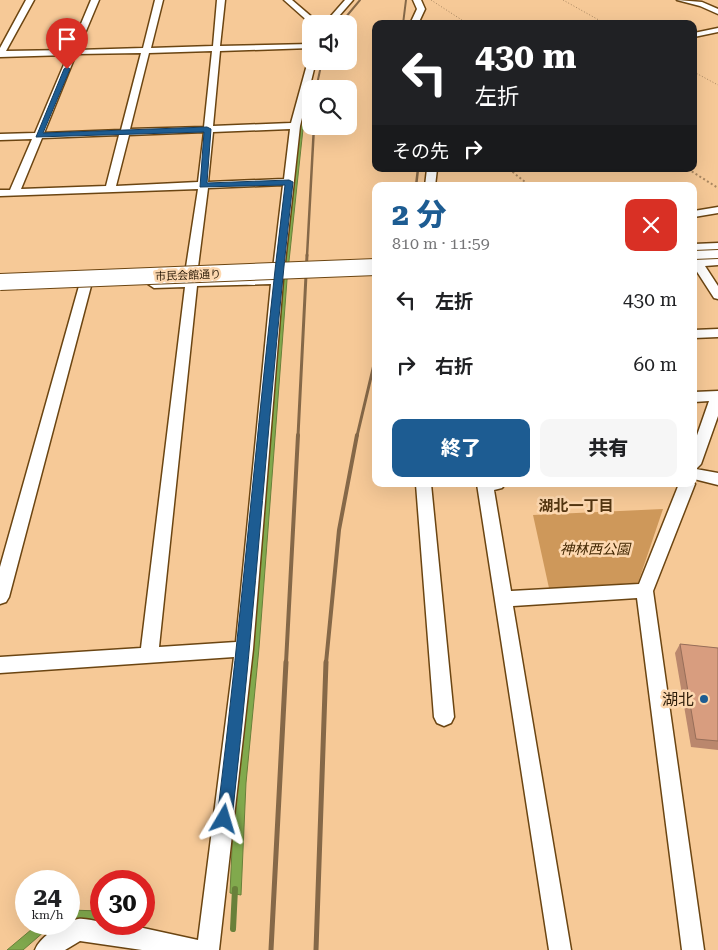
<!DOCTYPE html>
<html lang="ja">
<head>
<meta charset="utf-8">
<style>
  :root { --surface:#fff; --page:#f6f6f6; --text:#202124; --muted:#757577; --accent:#1d5c92 }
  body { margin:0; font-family:"Roboto Serif","Noto Sans JP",serif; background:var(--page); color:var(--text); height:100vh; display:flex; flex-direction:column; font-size:19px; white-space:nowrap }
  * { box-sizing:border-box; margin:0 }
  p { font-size:16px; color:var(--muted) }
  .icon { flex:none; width:28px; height:28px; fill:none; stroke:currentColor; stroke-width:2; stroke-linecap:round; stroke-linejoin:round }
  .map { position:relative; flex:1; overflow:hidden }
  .sheet { position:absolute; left:372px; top:182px; width:325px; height:305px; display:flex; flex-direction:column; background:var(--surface); border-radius:10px; box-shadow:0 5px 20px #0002 }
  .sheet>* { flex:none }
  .top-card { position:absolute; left:372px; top:20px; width:325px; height:152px; border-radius:10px; box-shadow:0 5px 20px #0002; background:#202124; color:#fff; overflow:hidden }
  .controls { position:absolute; left:302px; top:15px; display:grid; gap:10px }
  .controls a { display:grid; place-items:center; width:55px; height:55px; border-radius:10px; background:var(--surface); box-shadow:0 5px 20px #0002; font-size:25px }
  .speed { position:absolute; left:15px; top:870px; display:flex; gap:10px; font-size:25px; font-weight:700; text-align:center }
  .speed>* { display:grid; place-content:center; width:65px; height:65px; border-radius:50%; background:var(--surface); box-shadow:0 5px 20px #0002; line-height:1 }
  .speed small { font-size:12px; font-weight:400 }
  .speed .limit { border:8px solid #d22; background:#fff; color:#111 }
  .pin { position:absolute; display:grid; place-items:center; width:42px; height:42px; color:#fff; margin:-51px -21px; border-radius:50% 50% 50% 0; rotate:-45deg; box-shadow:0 0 5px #0007 }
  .pin .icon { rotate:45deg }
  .me { position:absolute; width:55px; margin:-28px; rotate:7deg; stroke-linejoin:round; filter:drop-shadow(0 0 4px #0008) }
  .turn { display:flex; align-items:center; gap:18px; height:105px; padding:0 20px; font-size:22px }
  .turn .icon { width:65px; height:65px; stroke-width:2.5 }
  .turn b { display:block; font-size:35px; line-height:42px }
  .then { display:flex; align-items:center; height:48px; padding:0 20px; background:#0003; gap:10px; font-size:19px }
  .round { display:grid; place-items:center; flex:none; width:52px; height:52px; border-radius:10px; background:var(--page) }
  .head { display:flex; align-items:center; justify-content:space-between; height:85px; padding:0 20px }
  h1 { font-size:30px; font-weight:800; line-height:38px; color:var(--accent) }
  .action { display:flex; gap:10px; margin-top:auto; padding:10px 20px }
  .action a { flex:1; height:58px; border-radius:10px; background:var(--accent); color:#fff; font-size:20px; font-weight:800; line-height:58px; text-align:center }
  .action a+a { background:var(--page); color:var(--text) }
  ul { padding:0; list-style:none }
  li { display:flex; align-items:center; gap:15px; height:65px; padding:0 20px }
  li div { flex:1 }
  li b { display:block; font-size:19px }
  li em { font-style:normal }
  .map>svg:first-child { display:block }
</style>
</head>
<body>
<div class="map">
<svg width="718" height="950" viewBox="0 0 718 950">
  <rect width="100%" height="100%" fill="#f6c997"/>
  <path fill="#ce985a" d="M663 509 638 583 549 588 533 515Z"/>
  <path fill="#81a94d" stroke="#69803a" d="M301 110H305L287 280 259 648 246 783 241 895 230 893 235 782 281 280Z
    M69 910 101 911V922L69 919Z
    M38 924H53L23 950H7Z"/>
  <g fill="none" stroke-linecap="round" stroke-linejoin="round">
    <path stroke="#69803a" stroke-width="6" d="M144 919H146
      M233 929 235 889"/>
    <defs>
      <path id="minor" d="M26 0H34L6 51 70 50 91 0H99L78 50 143 48 155 0H163L151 48 213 46 217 0H225L220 46 311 44V48L220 51 213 126 291 123 308 61 311 59V61H316L300 126 283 280 253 649 219 950H142L80 941 65 950H35C41 935 63 923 78 919 85 918 94 921 101 922V924L134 926 198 940 234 657 0 673V657L141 648 185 287 154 288 148 284 154 280 272 277 283 185 208 188 198 267 192 270 186 267 198 189 0 196V190H10L32 139 0 140V134L35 133 68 55 0 57V48ZM212 51 204 127 130 129 149 53ZM141 53 121 130 44 133 76 54ZM290 129 284 179 208 182 213 132ZM204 132 198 182 116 186 129 135ZM119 135 106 186 21 189 42 138ZM271 284 236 642 159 647 197 286Z
        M284 0H292L320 24H311Z
        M345 0H353L332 24H324Z
        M413 0H421L425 9 418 24H410L417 9Z
        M677 0 702 2 718 9V14L700 6Z
        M718 28V32L694 37V33Z
        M427 169H437L435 186H425Z
        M718 207V213L694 217V211Z
        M718 243V249L694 250V244Z
        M718 259V265L705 266 718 286V299L714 298 694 267V260Z
        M85 282 91 286 9 597 6 602 0 604V567L79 286Z
        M718 329V337L694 338V330Z
        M718 391V416L701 464 696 469 718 473V485L694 479V444L709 401 694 402V392Z
        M694 483 695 484 653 591 704 950H682L637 598 513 606 571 950H549L477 484H505L502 488 494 490 511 591 639 584 679 484Z
        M416 484H431L454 717 451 723 444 726 437 723 434 717Z"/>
      <path id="tertiary" d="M718 250V258L694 259V251Z"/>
    </defs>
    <use href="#minor" stroke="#6b4512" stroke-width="3"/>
    <use href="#tertiary" stroke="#6b4512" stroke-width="2"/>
    <path stroke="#a98761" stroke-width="1" stroke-dasharray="1 2" stroke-linecap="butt" d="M431 0 468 24
      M563 0 606 24
      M694 72 718 85"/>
    <path stroke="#a98761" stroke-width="2" stroke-dasharray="2 2.5" stroke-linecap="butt" d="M509 169 530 186
      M688 169 718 188"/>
    <use href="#minor" fill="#fff" fill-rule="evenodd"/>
    <use href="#tertiary" fill="#fff" fill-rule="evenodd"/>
    <path stroke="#856848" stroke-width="2" d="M340 24 360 0
      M403 24 406 0
      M316 89 322 61"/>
    <path stroke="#856848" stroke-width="2.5" d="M416 186 418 169
      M307 256 314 126"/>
    <path stroke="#856848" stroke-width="3" d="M298 436 307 255
      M357 436 376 356"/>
    <path stroke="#856848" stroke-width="4" d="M286 663 298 435
      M326 663 339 530 357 435"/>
    <path stroke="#856848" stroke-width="5" d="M271 950 286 662
      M316 950 326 662"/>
    <defs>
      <path id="tertiary-bridge" d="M0 282 376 267"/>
    </defs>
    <use href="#tertiary-bridge" stroke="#6b4512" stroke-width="18" stroke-linecap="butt"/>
    <use href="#tertiary-bridge" stroke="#fff" stroke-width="16"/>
  </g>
  <path fill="#ba876d" d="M680 644 718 648V750L691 747 675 653Z"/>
  <path fill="#d89d7f" stroke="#976e59" d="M680 644 718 648V741L696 739Z"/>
  <path fill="#1d5c92" stroke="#133c5f" d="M67 67 70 69 43 133 207 127 211 129 207 183 289 180 293 182C269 394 256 607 232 819L230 825 224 827 219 825 217 819C243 608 259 396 285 185L200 187 204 132 36 137 64 69Z"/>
  <circle fill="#1d5c92" stroke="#fdd8b0" stroke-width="2" cx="704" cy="699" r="5"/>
  <g text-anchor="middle" stroke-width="5" stroke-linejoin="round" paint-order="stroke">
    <g font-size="11" fill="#31200c" stroke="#fdd8b0">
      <text transform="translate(188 275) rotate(-2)" y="4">市民会館通り</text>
    </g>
    <g font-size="14" font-style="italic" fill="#412601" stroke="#fdd8b0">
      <text x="595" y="554">神林西公園</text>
    </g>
    <g font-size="15" font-weight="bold" fill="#533510" stroke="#fdd8b0">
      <text x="576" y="511">湖北一丁目</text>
    </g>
    <g font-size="16" fill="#31200c" stroke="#fdd8b0" text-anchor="end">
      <text x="694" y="705">湖北</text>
    </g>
  </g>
</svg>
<div class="controls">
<a><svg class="icon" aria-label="sound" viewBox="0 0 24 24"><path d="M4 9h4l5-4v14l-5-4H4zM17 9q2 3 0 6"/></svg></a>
<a><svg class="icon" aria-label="search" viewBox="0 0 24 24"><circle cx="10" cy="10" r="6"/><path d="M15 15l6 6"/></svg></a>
</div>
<div class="speed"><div>24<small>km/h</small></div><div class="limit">30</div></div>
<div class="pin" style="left:67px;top:69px;background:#d93025"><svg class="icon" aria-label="arrive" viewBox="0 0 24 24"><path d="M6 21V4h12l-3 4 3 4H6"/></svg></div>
<svg class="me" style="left:224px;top:819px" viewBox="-20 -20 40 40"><path d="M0-17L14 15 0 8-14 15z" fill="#1d5c92" stroke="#fff" stroke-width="4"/></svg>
<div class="top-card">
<div class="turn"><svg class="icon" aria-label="left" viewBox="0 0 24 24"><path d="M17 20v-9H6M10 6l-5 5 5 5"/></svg><div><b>430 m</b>左折</div></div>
<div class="then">その先<svg class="icon" aria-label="right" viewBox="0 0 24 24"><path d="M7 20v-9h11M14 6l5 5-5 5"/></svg></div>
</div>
<section class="sheet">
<div class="head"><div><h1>2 分</h1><p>810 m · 11:59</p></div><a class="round" style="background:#d93025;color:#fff"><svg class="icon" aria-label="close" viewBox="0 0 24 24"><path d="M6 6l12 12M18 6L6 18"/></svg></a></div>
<ul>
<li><svg class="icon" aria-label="left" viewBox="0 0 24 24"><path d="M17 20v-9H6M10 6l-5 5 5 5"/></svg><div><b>左折</b></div><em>430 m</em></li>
<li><svg class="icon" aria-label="right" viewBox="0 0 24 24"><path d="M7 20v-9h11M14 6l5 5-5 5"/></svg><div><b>右折</b></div><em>60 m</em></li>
</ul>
<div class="action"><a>終了</a><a>共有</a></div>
</section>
</div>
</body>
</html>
